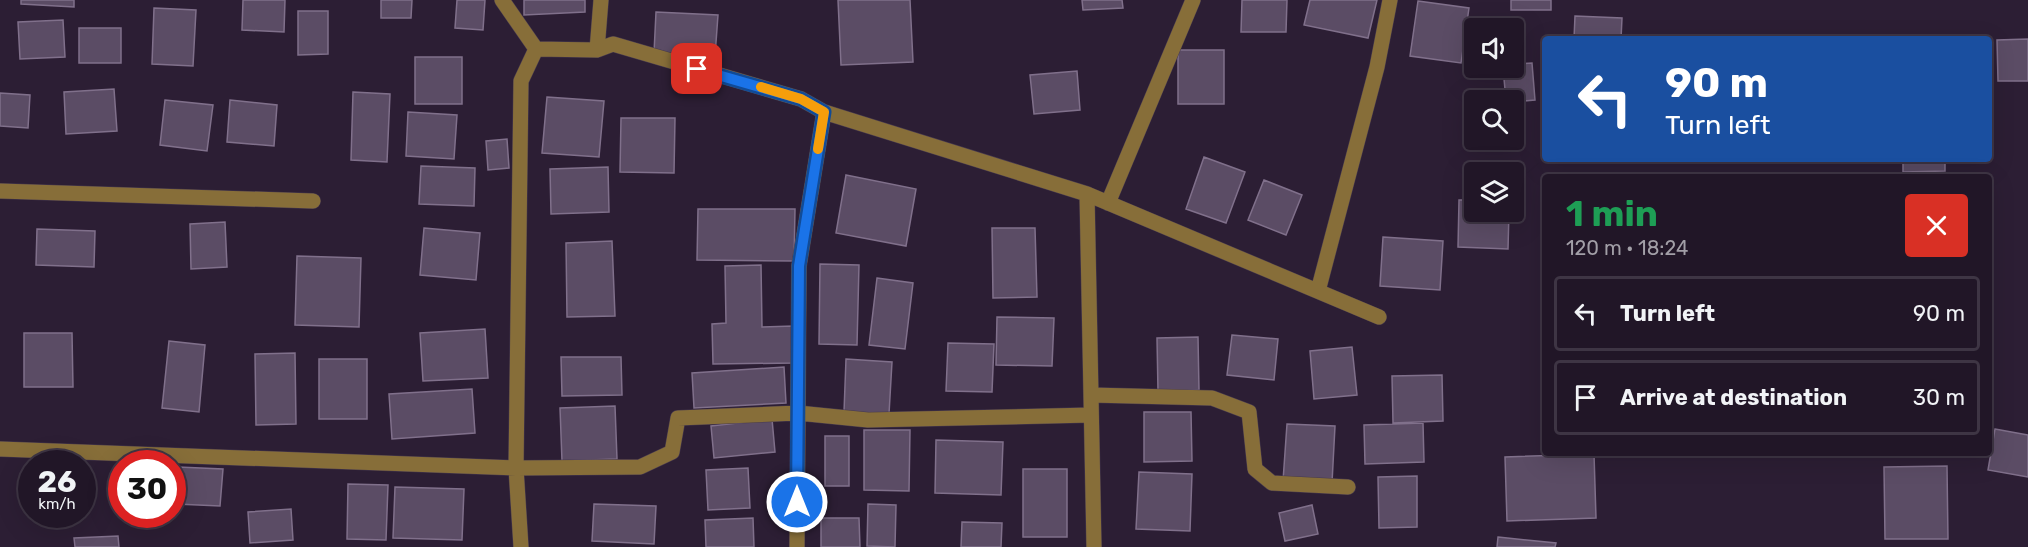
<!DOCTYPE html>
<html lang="en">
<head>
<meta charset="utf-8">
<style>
  :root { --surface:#211627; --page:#291f2f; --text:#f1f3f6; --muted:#a29fa7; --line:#3e3544 }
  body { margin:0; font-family:Rubik,sans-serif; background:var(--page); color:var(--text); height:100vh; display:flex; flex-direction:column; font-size:22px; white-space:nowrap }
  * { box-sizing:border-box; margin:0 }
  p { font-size:20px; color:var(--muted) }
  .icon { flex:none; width:33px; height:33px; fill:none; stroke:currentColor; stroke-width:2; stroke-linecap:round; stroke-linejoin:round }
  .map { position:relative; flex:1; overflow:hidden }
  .panel { position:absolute; left:1542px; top:174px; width:450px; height:282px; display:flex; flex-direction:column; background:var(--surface); border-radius:6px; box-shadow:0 6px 24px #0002,0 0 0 2px var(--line) }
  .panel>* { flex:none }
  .top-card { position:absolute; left:1542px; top:36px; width:450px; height:126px; border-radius:6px; box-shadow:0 6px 24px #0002,0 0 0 2px var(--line); background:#1a4fa0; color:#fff; overflow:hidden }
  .tools { position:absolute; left:1464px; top:18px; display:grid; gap:12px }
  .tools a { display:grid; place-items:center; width:60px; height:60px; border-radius:6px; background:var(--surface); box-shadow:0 6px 24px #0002,0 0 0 2px var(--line); font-size:30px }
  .speed { position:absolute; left:18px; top:450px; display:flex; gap:12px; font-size:30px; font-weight:700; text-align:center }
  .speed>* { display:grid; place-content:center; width:78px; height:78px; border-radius:50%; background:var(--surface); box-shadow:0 6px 24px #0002,0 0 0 2px var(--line); line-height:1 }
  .speed small { font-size:15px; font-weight:400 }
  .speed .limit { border:9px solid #d22; background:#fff; color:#111 }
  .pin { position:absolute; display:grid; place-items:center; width:51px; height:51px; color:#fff; margin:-26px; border-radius:12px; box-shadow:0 3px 9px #0006 }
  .me { position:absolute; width:66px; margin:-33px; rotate:0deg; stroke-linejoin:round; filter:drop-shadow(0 0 4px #0008) }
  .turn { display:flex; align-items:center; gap:21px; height:126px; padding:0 24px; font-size:27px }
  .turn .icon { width:78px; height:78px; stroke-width:2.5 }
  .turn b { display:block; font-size:42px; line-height:51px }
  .round { display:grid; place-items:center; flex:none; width:63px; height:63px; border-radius:6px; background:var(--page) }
  .overview { display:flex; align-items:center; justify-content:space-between; height:102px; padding:0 24px }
  h1 { font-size:36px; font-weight:700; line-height:45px; color:#1e9e55 }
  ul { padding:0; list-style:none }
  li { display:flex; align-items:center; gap:18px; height:75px; margin:0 12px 9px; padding:0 12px; border:3px solid var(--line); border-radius:6px }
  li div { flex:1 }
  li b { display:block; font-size:22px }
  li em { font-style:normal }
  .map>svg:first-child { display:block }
</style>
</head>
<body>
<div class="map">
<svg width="2028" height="547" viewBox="0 0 2028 547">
  <rect width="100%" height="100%" fill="#2c1e34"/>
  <path fill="#5b4c65" stroke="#80708b" stroke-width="1.5" d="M21 0H74V7L21 4Z
    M243 0H285L284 32 242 30Z
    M381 0H412L411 18H381Z
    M457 0H485L483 30 455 28Z
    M524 0H585V12L524 15Z
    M838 0H910L913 62 841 65Z
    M1082 0H1122L1123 8 1083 10Z
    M1242 0H1287L1286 32H1241Z
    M1310 0H1377L1368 38 1304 25Z
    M1511 0H1551V10H1511Z
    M1418 1 1469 8 1461 63 1410 56Z
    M154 8 196 10 193 66 152 64Z
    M298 11H328V54L298 55Z
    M656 12 718 15 715 56 654 53Z
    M1575 16 1622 18 1621 39H1574Z
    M63 20 65 57 20 59 18 22Z
    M79 28H121V63H79Z
    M2028 39V81H1998L1997 40Z
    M1178 50H1224V104H1178Z
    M415 57H462V104H415Z
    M1532 63 1535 100 1514 102V100H1506L1503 68H1514V64Z
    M1077 71 1080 110 1034 114 1030 75Z
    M114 89 117 131 66 134 64 92Z
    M353 92 390 94 387 162 351 160Z
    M0 93 30 95 28 128 0 126Z
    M547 97 604 101 599 157 542 153Z
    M165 100 213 105 207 151 160 145Z
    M230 100 277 105 274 146 227 142Z
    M408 112 457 115 454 159 406 156Z
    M621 118H675L674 173 620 172Z
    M507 139 509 168 488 170 486 141Z
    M1204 157 1245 172 1226 223 1186 209Z
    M1903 159H1945V171L1903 172Z
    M421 166 475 168 474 206 419 204Z
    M608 167 609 212 551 214 550 169Z
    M846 175 916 189 906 246 836 233Z
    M1264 180 1302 195 1286 235 1248 220Z
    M1459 200H1474V212H1509L1508 249 1458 247Z
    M698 209H795L794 261 697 260Z
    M225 222 227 267 191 269 190 224Z
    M424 228 480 233 476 280 420 275Z
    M992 228H1035L1037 297 993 298Z
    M37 229 95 231 94 267 36 265Z
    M1383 237 1443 241 1440 290 1380 286Z
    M612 241 615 316 567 317 566 243Z
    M297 256 361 258 359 327 295 325Z
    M820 264 859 265 857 345 819 344Z
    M761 265 762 327 793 326V363L713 364 712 324 726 323 725 266Z
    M877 278 913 283 905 349 869 345Z
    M997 317 1054 318 1052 366 996 365Z
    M485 329 488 378 423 381 420 333Z
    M24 333H72L73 387H24Z
    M1232 335 1278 339 1274 380 1227 375Z
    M1198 337 1199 390 1158 391 1157 338Z
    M169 341 205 345 199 412 162 408Z
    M948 343 994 344 992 392 946 391Z
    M1352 347 1357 395 1314 399 1310 351Z
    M295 353 296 424 256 425 255 354Z
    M561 357H621L622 395 562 396Z
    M319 359H367V419H319Z
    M846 359 892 362 889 414 844 412Z
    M784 367 786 403 694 408 692 373Z
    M1442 375 1443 421 1393 423 1392 376Z
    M472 389 475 433 392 439 389 394Z
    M615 406 617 459 562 461 560 408Z
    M1144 412H1191L1192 461 1144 462Z
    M772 419 775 452 714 458 711 426Z
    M1423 423 1424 462 1365 464 1364 425Z
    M1287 424 1335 426 1332 483 1283 481Z
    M1995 429 2028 435V477L1988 470Z
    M864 430H910L909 491 864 490Z
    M825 436H849V486H825Z
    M936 440 1003 442 1001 495 935 493Z
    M1594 454 1596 518 1507 521 1505 457Z
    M1947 466 1948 539H1885L1884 467Z
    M178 467 223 469 220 506 176 504Z
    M748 468 750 508 708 510 706 470Z
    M1023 469H1067V537H1023Z
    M1139 472 1192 474 1190 531 1136 529Z
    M1417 476V527L1379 528 1378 477Z
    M348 484 388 485 386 540 347 539Z
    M395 487 464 489 462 540 393 538Z
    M594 504 656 506 654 544 592 541Z
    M868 504 896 505 895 547 867 546Z
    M1312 505 1318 534 1285 541 1279 513Z
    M291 509 293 540 250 543 248 512Z
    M753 518 754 547H706L705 520Z
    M821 518H859L860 547H821Z
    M962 522 1002 523 1001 547H961Z
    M118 536 119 547H75L74 538Z
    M1498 537 1556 543 1555 547H1497Z"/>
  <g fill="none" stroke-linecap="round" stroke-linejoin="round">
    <defs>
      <path id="minor" d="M502 0 536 49
        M536 49 597 50 601 0
        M597 50 613 44 801 99 824 112 1087 194 1094 547
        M0 191 313 201
        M1087 194 1379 317
        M1108 203 1193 0
        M1318 291 1377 67 1390 0
        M1091 395 1212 398 1249 412 1255 469 1272 483 1348 487
        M0 449 516 468 640 467 672 452 678 418 798 413 868 420 1091 415
        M521 547 516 468 521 81 536 49
        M797 547 799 266 824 112"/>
    </defs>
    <use href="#minor" stroke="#473a4f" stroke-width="16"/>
    <use href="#minor" stroke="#876e39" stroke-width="15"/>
  </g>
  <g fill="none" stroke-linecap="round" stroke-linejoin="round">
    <defs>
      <path id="route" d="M697 69 801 99 824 112 799 266 797 502"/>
    </defs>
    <use href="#route" stroke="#114b97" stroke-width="15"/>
    <use href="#route" stroke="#1a73e8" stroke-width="10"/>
    <path stroke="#f59e0b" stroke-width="10" d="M761 87 801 99 824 112 818 149"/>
  </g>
</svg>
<div class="tools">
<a><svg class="icon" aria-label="sound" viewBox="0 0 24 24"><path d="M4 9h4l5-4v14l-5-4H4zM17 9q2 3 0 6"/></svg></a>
<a><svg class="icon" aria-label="search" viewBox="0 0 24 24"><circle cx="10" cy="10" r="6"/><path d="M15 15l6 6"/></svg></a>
<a><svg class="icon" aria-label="layers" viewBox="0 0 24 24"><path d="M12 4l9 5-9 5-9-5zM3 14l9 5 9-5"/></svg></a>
</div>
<div class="speed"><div>26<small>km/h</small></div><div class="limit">30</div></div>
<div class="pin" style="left:697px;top:69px;background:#d93025"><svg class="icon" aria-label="arrive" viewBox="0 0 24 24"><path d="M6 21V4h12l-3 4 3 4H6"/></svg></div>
<svg class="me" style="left:797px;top:502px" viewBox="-20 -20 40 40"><circle r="17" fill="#1a73e8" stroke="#fff" stroke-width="3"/><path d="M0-11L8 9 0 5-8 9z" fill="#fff"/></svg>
<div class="top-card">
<div class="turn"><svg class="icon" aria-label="left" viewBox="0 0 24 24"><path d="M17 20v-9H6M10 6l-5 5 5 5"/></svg><div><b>90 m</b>Turn left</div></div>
</div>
<section class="panel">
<div class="overview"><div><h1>1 min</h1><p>120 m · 18:24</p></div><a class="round" style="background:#d93025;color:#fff"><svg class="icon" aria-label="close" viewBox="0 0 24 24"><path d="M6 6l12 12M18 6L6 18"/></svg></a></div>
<ul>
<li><svg class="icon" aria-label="left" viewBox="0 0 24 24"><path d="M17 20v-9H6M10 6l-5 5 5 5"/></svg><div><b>Turn left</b></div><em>90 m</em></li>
<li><svg class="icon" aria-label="arrive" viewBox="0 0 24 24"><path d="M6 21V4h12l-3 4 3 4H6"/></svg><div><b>Arrive at destination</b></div><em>30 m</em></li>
</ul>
</section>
</div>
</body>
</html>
